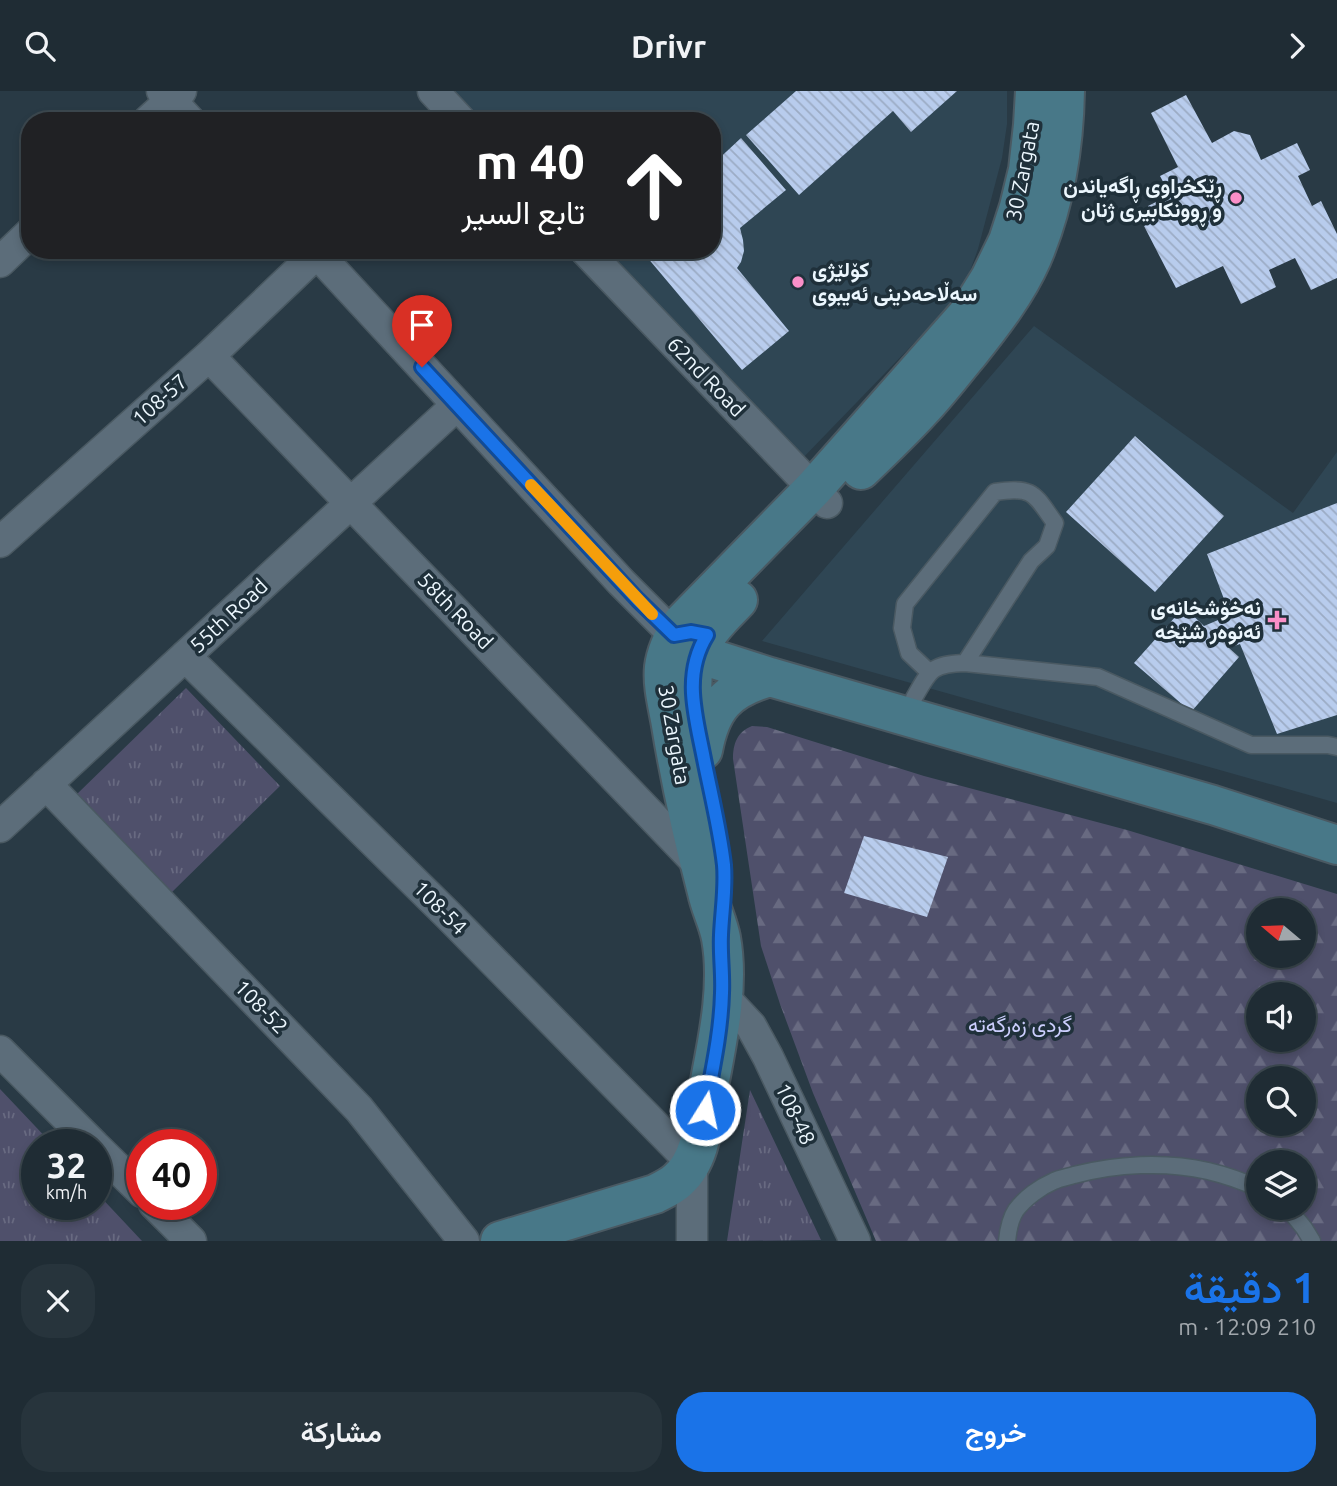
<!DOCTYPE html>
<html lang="ar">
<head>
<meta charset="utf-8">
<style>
  :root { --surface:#1f2c34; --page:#27343c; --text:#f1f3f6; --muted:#a1a7ac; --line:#3c484f; --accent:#1a73e8 }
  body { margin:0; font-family:Ubuntu,Vazirmatn,sans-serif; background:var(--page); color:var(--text); direction:rtl; height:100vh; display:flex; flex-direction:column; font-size:26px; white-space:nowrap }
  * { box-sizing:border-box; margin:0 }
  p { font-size:23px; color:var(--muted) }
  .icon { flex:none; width:38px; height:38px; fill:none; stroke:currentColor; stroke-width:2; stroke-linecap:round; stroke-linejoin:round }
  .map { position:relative; height:1150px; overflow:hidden; direction:ltr }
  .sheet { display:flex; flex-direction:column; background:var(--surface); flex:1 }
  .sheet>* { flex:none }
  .banner { position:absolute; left:21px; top:21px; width:700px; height:147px; border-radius:28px; box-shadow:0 4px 10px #0003,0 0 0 2px var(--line); direction:rtl; background:#202124; color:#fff; overflow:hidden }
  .needle { width:46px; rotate:289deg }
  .fabs { position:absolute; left:1246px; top:807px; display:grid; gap:14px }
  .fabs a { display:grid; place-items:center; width:70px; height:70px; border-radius:50%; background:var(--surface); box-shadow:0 4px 10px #0003,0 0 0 2px var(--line); font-size:35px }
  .speed { position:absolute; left:21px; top:1038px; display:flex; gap:14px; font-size:35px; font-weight:700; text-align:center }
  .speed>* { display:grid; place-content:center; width:91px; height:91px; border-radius:50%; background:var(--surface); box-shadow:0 4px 10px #0003,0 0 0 2px var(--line); line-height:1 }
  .speed small { font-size:18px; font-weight:400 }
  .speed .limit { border:10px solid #d22; background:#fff; color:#111 }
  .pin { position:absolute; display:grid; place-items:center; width:60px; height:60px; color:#fff; margin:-72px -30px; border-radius:50% 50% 50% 0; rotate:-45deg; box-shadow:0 0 7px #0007 }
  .pin .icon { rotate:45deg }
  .me { position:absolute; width:77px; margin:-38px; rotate:10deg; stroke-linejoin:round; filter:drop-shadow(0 0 5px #0008) }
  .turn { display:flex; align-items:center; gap:24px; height:147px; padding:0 21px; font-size:32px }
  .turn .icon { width:91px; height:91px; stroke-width:2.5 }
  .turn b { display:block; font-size:49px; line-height:60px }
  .round { display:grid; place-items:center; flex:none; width:74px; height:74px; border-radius:28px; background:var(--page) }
  .overview { display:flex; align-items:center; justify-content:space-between; height:119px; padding:0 21px }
  h1 { font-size:42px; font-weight:600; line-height:52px; color:var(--accent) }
  .action { display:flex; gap:14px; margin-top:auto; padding:14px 21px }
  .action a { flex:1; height:80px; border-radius:28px; background:var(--accent); color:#fff; font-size:28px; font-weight:600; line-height:80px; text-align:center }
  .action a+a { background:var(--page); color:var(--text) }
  header { display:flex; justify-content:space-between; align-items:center; height:91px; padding:0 21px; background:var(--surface); font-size:32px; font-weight:600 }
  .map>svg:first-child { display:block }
</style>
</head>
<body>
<header><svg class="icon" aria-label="forward" viewBox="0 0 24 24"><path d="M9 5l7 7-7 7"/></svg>Drivr<svg class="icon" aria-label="search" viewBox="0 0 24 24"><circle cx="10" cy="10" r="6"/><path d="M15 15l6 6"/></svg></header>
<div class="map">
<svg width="1337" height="1150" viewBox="0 0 1337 1150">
  <defs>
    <pattern id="forest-firs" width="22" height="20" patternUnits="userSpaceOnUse" patternTransform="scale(1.75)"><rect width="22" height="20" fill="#4f506b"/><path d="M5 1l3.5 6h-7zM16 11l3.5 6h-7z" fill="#686a81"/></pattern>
    <pattern id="park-tufts" width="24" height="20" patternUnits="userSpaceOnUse" patternTransform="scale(1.75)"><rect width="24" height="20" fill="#4f506b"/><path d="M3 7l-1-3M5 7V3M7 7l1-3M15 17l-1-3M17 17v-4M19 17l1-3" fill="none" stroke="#686a81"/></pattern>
    <pattern id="building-back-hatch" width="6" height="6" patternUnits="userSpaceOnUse" patternTransform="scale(1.75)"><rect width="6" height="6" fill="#b8cced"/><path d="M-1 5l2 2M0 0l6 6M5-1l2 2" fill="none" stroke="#9cacc5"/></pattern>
  </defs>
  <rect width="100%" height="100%" fill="#293a45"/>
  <path fill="#2f4654" d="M455 0H1007V33L1002 67 978 158 970 180 959 202 945 220 799 371 603 159H712V30H482Z
    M1034 235 1293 422 1337 361V712L762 550Z"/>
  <path fill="url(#forest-firs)" fill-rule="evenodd" d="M752 635 767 636 924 685 1127 739 1337 803V1150H876L813 1002 780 913 761 855 733 668C733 653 737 641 752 635ZM1258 819H1304V864H1258ZM1258 903H1304V948H1258ZM1258 987H1304V1032H1258ZM1258 1071H1304V1116H1258Z"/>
  <path fill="url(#park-tufts)" d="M186 597 280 695 171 802 76 704Z
    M0 998 52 1053 37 1054V1113H96V1101L142 1150H0Z
    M750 999 821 1149 727 1150Z"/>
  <path fill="url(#building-back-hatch)" d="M796 0H957L911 41 893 20 799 104 746 44Z
    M1186 4 1212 52 1234 40 1250 44 1261 69 1297 52 1310 79 1298 85 1312 115 1321 110 1337 143V187L1311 199 1295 167 1269 179 1276 196 1241 213 1223 175 1176 197 1144 135 1157 129 1148 115 1170 104 1160 85 1178 76 1151 22Z
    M741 47 786 99 740 137 743 149 744 160 741 171 737 177 789 240 742 279 641 159H712V74Z
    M1135 345 1224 425 1155 501 1066 421Z
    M1337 412V624L1277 643 1240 553 1229 557 1239 566 1191 621 1134 572 1184 516 1204 535 1230 524 1207 463Z
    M864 745 948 766 927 826 844 802Z"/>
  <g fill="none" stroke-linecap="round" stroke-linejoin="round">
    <defs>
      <path id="lane" d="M929 581 909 562 902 537 905 513 995 401C1034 395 1034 403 1055 432L1047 455 1031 470 965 572
        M914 607C930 579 931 573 965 572L1098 586 1251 654H1328L1337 656
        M1287 1116 1304 1137 1312 1150
        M1007 1150C1008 1140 1010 1128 1016 1119 1025 1107 1040 1096 1054 1090 1060 1087 1068 1086 1074 1084 1116 1073 1165 1070 1208 1080 1225 1084 1242 1090 1258 1097"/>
      <path id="street" d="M162 0 190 30
        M433 0 461 30
        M148 30 181 0
        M314 159 621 491 674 544
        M585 159 827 412
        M0 171 30 142
        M209 265 700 775
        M0 451 209 265 317 162
        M185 565 448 824 692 1072V1150
        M46 693 359 1018 464 1150
        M0 736 457 314
        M722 904 751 935 768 966 855 1150
        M0 960 94 1054
        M96 1056 142 1101
        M154 1113 191 1150"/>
      <path id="secondary" d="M861 379C882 359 903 339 922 318 939 300 954 280 970 261 993 232 1017 201 1032 167 1054 116 1064 56 1065 0
        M678 548 698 563 770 586 1213 714 1337 754
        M700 650C693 618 686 582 702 552 711 535 726 522 738 509
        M703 659C711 616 727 598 770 586
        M500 1150 655 1103C663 1099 672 1095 678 1089 702 1068 703 1030 708 1000 717 952 730 896 721 847 718 831 710 816 707 801 693 747 680 689 671 634 668 616 662 595 664 576 666 560 673 546 682 532L814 397 967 224 990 187 1008 150 1019 116 1028 79 1033 34 1035 0"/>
    </defs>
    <use href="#lane" stroke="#4a5962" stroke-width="19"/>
    <use href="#street" stroke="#4a5962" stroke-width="33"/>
    <use href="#secondary" stroke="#4a5962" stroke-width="42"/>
    <use href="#lane" stroke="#5c6d7a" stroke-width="16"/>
    <use href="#street" stroke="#5c6d7a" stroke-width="30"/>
    <use href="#secondary" stroke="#487888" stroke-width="38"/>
  </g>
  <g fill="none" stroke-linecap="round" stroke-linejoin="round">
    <defs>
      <path id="route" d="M422 276 638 509 674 544 691 541 707 544C682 584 696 626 704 668 711 703 720 739 724 774 726 797 722 820 721 844 720 863 723 883 722 902 721 942 712 981 705 1019"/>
    </defs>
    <use href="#route" stroke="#114b97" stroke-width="18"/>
    <use href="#route" stroke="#1a73e8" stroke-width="12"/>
    <path stroke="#f59e0b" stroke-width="12" d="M531 394 652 523"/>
  </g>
  <g fill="#fa8fc8" stroke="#1f303a" stroke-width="2.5">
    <circle cx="1236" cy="107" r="7"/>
    <circle cx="798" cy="191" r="7"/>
    <path d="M1273.5 518.5h7v7h7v7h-7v7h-7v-7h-7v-7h7z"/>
  </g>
  <g text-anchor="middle" stroke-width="7" stroke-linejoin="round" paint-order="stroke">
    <g font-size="21" fill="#ecf7fe" stroke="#1f303a">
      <text transform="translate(1023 80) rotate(-79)" y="7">30 Zargata</text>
      <text transform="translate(706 286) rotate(46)" y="7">62nd Road</text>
      <text transform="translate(160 309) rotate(-42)" y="7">108-57</text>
      <text transform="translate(455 520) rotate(46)" y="7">58th Road</text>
      <text transform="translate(229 525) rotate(-43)" y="7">55th Road</text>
      <text transform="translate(674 644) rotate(80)" y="7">30 Zargata</text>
      <text transform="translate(440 817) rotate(45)" y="7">108-54</text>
      <text transform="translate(261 916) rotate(46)" y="7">108-52</text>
      <text transform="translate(795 1023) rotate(65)" y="7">108-48</text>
    </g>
    <g font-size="21" font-weight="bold" fill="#ecf7fe" stroke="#1f303a" text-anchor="end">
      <text x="1222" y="102">ڕێکخراوی ڕاگەیاندن<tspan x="1222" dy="24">و ڕوونکابیری ژنان</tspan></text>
      <text x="812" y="186" text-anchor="start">کۆلێژی<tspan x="812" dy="24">سەڵاحەدینی ئەیبوی</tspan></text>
      <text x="1261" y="524">نەخۆشخانەی<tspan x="1261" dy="24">ئەنوەر شێخە</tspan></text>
    </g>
    <g font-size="21" fill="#cccffe" stroke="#1f303a">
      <text x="1020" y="941">گردی زەرگەتە</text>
    </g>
  </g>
</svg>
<div class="fabs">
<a><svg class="needle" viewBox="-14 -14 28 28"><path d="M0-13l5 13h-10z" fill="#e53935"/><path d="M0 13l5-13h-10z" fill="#a1a7ac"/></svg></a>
<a><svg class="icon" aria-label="sound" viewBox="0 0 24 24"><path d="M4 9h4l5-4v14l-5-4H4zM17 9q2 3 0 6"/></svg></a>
<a><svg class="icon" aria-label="search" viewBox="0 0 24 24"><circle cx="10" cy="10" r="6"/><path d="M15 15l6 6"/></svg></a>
<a><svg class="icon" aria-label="layers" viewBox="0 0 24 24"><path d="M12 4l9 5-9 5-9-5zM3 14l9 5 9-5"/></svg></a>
</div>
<div class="speed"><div>32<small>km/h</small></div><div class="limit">40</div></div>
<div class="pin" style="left:422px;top:276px;background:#d93025"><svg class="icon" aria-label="arrive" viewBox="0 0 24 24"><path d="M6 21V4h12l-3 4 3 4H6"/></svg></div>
<svg class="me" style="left:705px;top:1019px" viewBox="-20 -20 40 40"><circle r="17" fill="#1a73e8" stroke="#fff" stroke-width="3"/><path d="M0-11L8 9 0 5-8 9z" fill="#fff"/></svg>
<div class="banner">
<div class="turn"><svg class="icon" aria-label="ahead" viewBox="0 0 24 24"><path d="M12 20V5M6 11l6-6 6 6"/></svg><div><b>40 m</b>تابع السير</div></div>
</div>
</div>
<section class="sheet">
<div class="overview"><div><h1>1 دقيقة</h1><p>210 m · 12:09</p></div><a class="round"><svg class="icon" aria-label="close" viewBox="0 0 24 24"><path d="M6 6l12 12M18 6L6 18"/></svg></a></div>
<div class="action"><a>خروج</a><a>مشاركة</a></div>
</section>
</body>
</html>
